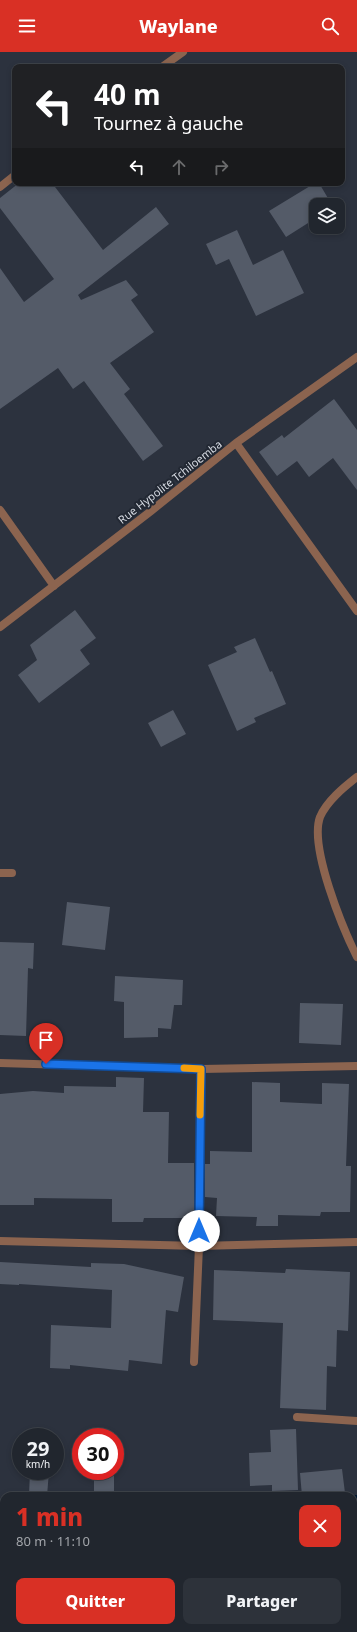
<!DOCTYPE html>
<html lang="fr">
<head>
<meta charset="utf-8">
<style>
  :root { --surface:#21262e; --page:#2d323a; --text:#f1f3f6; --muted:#a2a5aa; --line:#3e434a; --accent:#d93025 }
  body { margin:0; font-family:"Noto Sans",sans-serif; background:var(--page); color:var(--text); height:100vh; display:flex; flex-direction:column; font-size:15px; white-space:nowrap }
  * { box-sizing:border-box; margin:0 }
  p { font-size:13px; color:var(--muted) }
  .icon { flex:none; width:22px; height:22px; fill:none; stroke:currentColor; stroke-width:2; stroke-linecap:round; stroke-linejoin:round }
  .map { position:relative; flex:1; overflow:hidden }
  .sheet { position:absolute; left:0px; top:1440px; width:357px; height:140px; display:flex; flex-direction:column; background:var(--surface); border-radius:12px 12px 0 0; box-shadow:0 2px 6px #0003,0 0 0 1px var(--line) }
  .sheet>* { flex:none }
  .banner { position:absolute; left:12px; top:12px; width:333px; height:122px; border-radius:8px; box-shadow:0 2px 6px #0003,0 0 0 1px var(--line); background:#202124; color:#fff; overflow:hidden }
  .controls { position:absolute; left:309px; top:146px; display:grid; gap:8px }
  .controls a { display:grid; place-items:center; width:36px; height:36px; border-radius:8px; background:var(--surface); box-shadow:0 2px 6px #0003,0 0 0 1px var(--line); font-size:20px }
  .speed { position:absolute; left:12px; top:1376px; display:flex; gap:8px; font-size:20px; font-weight:700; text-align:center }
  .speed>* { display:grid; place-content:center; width:52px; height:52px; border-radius:50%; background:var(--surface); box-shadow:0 2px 6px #0003,0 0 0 1px var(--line); line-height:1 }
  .speed small { font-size:10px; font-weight:400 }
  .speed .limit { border:6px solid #d22; background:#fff; color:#111 }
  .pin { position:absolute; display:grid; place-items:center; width:34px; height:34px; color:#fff; margin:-41px -17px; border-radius:50% 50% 50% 0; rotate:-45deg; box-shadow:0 0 4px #0007 }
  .pin .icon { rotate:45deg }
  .me { position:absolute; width:44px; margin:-22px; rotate:0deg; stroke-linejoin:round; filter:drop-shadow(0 0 3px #0008) }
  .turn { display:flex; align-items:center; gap:14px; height:84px; padding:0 16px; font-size:18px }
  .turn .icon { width:52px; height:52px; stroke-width:2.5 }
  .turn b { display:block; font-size:28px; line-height:34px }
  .lanes { display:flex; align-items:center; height:38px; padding:0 16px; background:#0003; justify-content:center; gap:20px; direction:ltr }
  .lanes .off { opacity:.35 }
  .round { display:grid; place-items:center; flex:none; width:42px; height:42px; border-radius:8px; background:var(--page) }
  .headline { display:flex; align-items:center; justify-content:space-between; height:68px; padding:0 16px }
  h1 { font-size:24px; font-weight:800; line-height:30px; color:var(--accent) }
  .primary-button { display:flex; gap:8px; margin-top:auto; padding:8px 16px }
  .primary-button a { flex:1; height:46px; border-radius:8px; background:var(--accent); color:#fff; font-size:16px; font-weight:800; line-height:46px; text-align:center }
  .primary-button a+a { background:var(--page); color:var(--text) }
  header { display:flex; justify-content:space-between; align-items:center; height:52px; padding:0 16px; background:var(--accent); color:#fff; font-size:18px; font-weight:800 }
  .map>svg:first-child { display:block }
</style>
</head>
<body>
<header><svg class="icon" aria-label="menu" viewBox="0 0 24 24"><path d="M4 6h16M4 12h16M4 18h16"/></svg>Waylane<svg class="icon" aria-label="search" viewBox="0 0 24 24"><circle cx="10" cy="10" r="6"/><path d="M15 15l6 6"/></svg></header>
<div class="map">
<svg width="357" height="1580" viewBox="0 0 357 1580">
  <rect width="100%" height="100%" fill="#2c323e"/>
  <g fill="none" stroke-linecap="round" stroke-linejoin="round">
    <path stroke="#011731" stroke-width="44" d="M353 1466 357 1465
      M0 1480 4 1481"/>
  </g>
  <path fill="#545b68" d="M19 131H52L103 198 156 155 169 172 78 243 81 248 126 228 138 243 131 248 154 280 110 311 130 337 124 342 163 394 143 409 84 329 73 337 58 316 0 357V216L24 250 54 227 0 156V146Z
    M315 131H319L332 153H316V166L286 185 269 159Z
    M237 178 253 213 283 198 304 241 256 264 229 207 216 213 206 192Z
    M334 347 357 378V438L333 406 309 425 297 409 277 424 259 400 282 383 284 386Z
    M75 558 96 586 80 598 90 612 39 651 18 623 37 608 30 593Z
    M255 586 270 620 272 619 286 652 254 666 256 670 237 679 208 613 237 600 234 595Z
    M173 658 186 682 161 695 148 671Z
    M67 850 110 855 105 898 62 893Z
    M0 890 34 891 33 917 28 916 26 984 0 983Z
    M115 924 183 928 182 953H174L171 977 158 976V985L124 986V950L114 949Z
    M300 951 343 952 341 993 299 991Z
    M116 1025 144 1026 143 1060H169L168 1111H194V1163H185L184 1166H144L143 1170H112V1147L34 1146V1153H0V1042L33 1039 64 1041V1034L116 1035Z
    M252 1030 280 1031V1050L322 1052V1031L349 1032 346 1114H351L350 1160H321L320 1164 278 1163V1174H256L257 1165 216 1164 217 1146 205 1145V1112H210V1099L252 1100Z
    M0 1210 91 1215V1211L124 1212 184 1225 178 1260 166 1258 162 1312 129 1308 128 1319 70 1313V1317L50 1316 51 1273 111 1276 112 1238 19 1232V1233L0 1232Z
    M286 1217 350 1220 348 1279 337 1278 336 1315 327 1314 326 1358 280 1356 283 1271 213 1268 214 1218 285 1221Z
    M296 1377 298 1438 272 1439V1433L250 1434 249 1401 271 1400 270 1378Z
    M94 1380H114V1385H94Z
    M342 1417 345 1441 302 1444 300 1421Z
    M30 1419H49L47 1444 29 1443Z
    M94 1419H114V1444H94Z"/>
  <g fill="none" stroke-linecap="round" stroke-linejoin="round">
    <path stroke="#8c644f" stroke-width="8" d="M162 15 183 0
      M0 135 15 123
      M236 391 357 559
      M0 458 54 534
      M0 575 151 459 236 391 357 305
      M357 725C343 736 327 749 320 765 309 795 343 877 357 905
      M0 821H12
      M0 1011 201 1017 357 1014
      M0 1189 199 1194 357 1190
      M194 1310 199 1194 201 1017
      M297 1365 357 1369
      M243 1580V1576"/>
  </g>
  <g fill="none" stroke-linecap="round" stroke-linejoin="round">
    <defs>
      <path id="route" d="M46 1012 201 1017 199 1179"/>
    </defs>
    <use href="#route" stroke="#114b97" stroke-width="10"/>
    <use href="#route" stroke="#1a73e8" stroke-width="7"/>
    <path stroke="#f59e0b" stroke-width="7" d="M184 1016 201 1017 200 1063"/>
  </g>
  <g text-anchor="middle" stroke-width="4" stroke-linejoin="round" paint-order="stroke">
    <g font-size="11" fill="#d8dce4" stroke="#222833">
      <text transform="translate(170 430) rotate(-38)" y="4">Rue Hypolite Tchiloemba</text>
    </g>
  </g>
</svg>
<div class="controls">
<a><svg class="icon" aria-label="layers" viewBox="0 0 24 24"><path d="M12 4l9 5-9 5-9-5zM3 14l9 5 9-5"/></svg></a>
</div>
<div class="speed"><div>29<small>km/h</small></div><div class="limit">30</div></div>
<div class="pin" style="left:46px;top:1012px;background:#d93025"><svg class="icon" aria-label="arrive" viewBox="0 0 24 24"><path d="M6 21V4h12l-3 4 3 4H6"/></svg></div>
<svg class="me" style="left:199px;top:1179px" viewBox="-20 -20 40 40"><circle r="19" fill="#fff"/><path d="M0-13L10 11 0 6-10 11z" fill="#1a73e8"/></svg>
<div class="banner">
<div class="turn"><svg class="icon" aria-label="left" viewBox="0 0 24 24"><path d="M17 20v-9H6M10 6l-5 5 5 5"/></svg><div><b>40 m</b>Tournez à gauche</div></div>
<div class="lanes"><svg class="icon" aria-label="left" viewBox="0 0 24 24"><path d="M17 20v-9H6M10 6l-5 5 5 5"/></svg><svg class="icon off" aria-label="ahead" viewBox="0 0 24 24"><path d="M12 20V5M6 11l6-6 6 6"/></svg><svg class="icon off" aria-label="right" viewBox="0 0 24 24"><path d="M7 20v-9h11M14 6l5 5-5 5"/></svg></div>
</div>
<section class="sheet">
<div class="headline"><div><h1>1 min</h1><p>80 m · 11:10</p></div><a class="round" style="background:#d93025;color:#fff"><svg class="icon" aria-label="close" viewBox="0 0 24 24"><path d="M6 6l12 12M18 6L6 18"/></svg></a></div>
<div class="primary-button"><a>Quitter</a><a>Partager</a></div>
</section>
</div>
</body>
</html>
